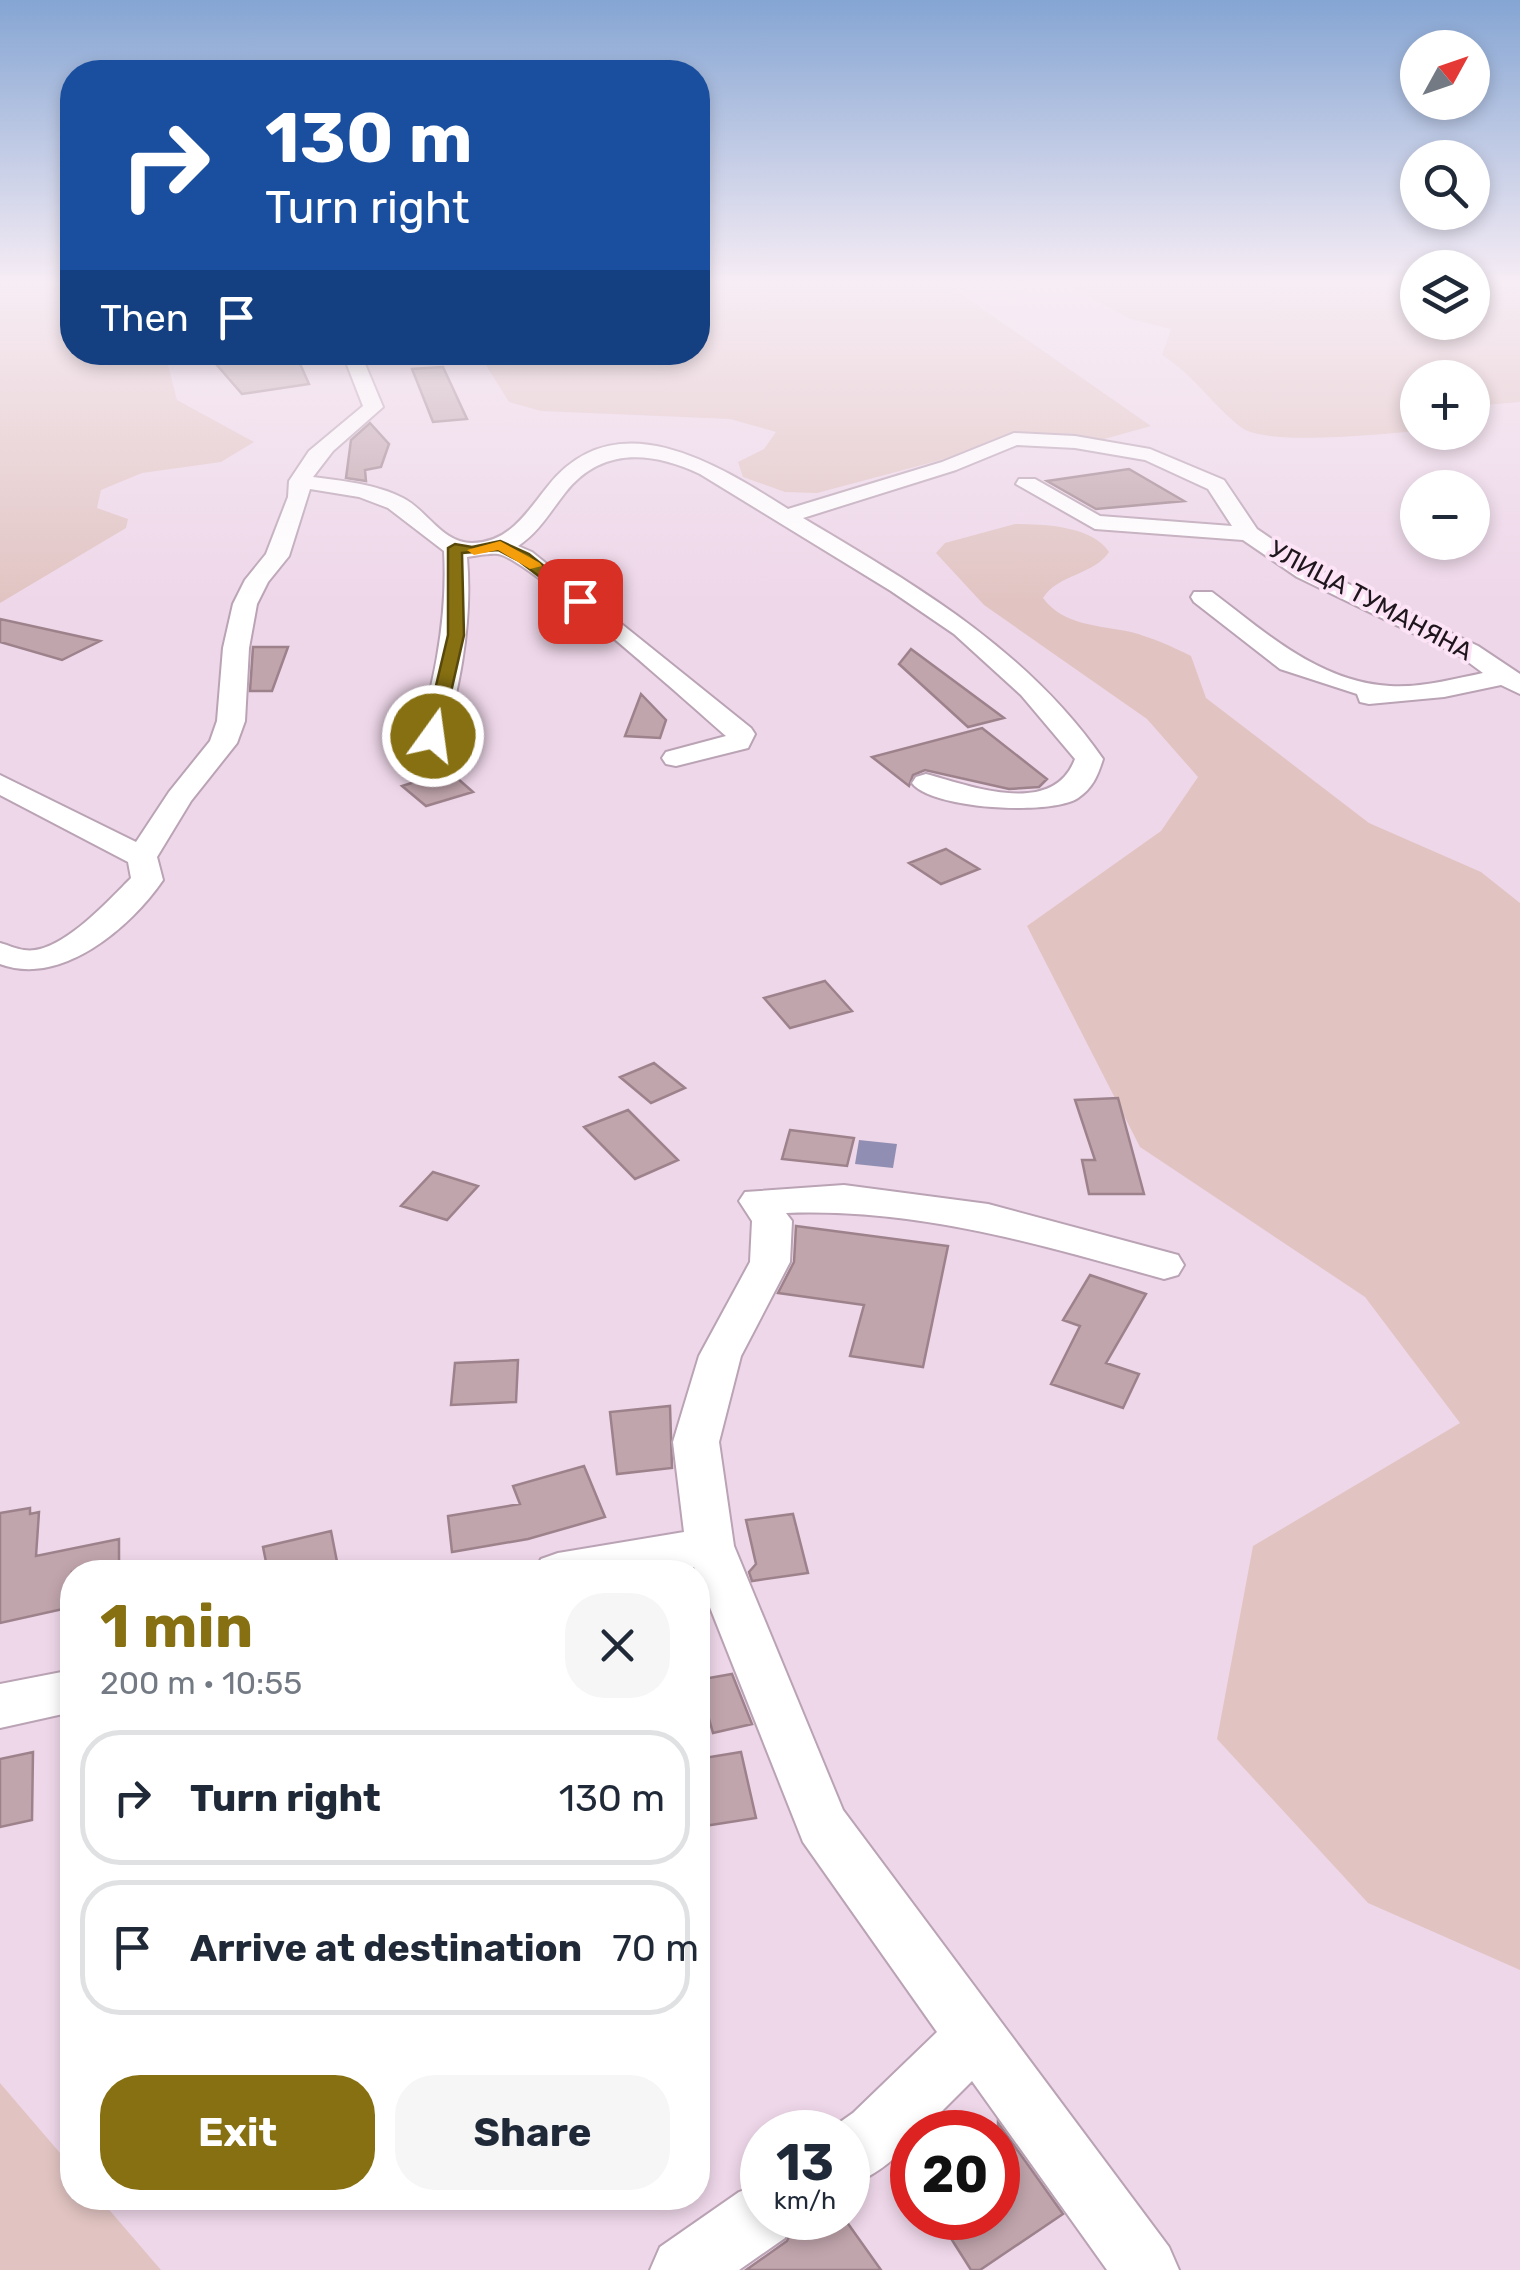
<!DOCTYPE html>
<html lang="en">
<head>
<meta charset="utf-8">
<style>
  :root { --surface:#fff; --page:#f6f6f7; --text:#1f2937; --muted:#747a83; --line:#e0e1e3; --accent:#877011 }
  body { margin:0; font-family:Rubik,sans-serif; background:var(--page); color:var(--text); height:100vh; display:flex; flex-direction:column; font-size:38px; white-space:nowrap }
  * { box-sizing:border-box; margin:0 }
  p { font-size:32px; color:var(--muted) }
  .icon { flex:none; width:55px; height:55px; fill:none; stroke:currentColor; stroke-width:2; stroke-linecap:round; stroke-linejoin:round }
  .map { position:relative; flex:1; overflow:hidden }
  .details { position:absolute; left:60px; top:1560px; width:650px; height:650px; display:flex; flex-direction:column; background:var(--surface); border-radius:40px; box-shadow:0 5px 15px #0003 }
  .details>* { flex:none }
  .banner { position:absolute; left:60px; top:60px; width:650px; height:305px; border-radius:40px; box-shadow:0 5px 15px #0003; background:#1a4fa0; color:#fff; overflow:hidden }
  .needle { width:65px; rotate:50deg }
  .fabs { position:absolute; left:1400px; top:30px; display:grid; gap:20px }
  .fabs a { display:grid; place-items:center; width:90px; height:90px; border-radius:50%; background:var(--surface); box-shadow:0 5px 15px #0003; font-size:50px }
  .speed { position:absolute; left:740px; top:2110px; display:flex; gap:20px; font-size:50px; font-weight:700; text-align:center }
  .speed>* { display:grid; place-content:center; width:130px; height:130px; border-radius:50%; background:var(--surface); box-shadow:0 5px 15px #0003; line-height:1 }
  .speed small { font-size:25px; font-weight:400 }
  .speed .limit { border:15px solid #d22; background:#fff; color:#111 }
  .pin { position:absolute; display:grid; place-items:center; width:85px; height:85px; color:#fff; margin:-42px; border-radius:20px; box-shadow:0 5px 15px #0006 }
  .me { position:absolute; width:110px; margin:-55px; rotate:14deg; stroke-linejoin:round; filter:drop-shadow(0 0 8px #0008) }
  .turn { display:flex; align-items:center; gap:35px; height:210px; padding:0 40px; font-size:45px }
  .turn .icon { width:130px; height:130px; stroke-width:2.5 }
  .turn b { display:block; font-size:70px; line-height:85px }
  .then { display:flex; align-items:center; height:95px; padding:0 40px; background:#0003; gap:20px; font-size:38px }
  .round { display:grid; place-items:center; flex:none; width:105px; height:105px; border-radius:40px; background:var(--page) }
  .overview { display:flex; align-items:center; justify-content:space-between; height:170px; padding:0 40px }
  h1 { font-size:60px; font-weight:700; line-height:75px; color:var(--accent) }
  .action { display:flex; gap:20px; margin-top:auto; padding:20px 40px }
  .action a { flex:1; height:115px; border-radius:40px; background:var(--accent); color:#fff; font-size:40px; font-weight:700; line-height:115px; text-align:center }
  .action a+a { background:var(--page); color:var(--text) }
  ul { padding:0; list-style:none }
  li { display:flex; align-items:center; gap:30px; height:135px; margin:0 20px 15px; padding:0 20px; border:5px solid var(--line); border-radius:40px }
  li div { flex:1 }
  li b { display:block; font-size:38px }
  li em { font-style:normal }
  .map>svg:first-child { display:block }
</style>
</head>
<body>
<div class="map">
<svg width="1520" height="2270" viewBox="0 0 1520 2270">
  <rect width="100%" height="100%" fill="#eed7e9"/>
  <path fill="#e1c4c2" d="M0 284H72V352L165 353 177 400 254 442 221 462 142 473 101 490 97 508 128 519 126 528 0 603Z
    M698 284H947L1151 426 1086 444 997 445 817 493 785 492 743 477 738 462 764 449 776 432 730 419 541 411 509 402 479 354 698 352Z
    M1066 284H1417L1418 322H1472L1473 284H1520V402L1473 406 1472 378H1418L1417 431C1383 434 1268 446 1242 428 1213 406 1193 374 1162 355L1171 329 1130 319Z
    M1015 524C1043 524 1093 526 1109 552 1094 575 1058 574 1043 598 1064 626 1099 625 1131 632 1153 638 1171 646 1191 656L1206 698 1369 823 1481 872 1520 903V1970L1368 1903 1217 1739 1253 1546 1460 1423 1365 1297 1140 1147 1027 926 1161 831 1198 777 1147 719 984 605 936 553 945 543Z
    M0 2083 72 2167V2198H99L161 2270H0Z"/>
  <path fill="#908fb3" d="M859 1140 897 1144 893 1168 855 1164Z"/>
  <path fill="#c1a5ad" stroke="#9d828b" stroke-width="2.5" d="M297 357 309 384 242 394 216 364Z
    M443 367 467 419 433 422 412 369Z
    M370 423 389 444 381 467 365 470 366 481 346 478 351 440Z
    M1129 469 1184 501 1096 509 1047 481Z
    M0 619 100 641 62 660 0 642Z
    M253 647H288L272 691H250Z
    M911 649 1004 718 968 727 899 664Z
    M641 694 666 720 660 738 625 736Z
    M982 728 1047 779 1039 787 1009 789 925 770 913 775 909 786 872 757Z
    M449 771 473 792 426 806 402 786Z
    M946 849 979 869 941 884 909 863Z
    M825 981 852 1011 790 1028 764 998Z
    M654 1063 685 1088 651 1103 620 1077Z
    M1118 1098 1144 1194H1089L1082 1160H1095L1075 1100Z
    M628 1110 678 1160 635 1179 584 1127Z
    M790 1130 854 1138 847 1166 782 1159Z
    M433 1172 478 1186 447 1220 401 1206Z
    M796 1226 948 1246 923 1367 850 1356 864 1305 778 1293 794 1262Z
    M1090 1275 1146 1294 1106 1363 1139 1374 1123 1408 1051 1384 1080 1326 1063 1320Z
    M518 1360 516 1402 451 1405 455 1363Z
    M670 1406 672 1468 617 1474 610 1412Z
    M584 1466 605 1517 528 1539 452 1552 448 1516 520 1504 513 1486Z
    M30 1508V1514L39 1512 36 1556 119 1539V1572H72V1607L0 1623V1513Z
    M793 1514 808 1573 752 1581 749 1572 756 1564 746 1520Z
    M331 1531 339 1572H268L263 1547Z
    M732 1674 752 1724 713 1733 698 1680Z
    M33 1752 32 1820 0 1827V1759Z
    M741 1752 756 1818 698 1827V1759Z
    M998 2123 1063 2214 980 2270H971L938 2218H998Z
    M796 2218H844L881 2270H746L787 2241Z"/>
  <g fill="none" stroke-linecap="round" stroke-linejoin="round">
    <defs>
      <path id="minor" d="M342 352H360L383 407 333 451 313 477C343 481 376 484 403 498 427 510 442 543 472 543 510 542 526 513 548 486 616 400 717 464 788 509L942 462 1014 433 1075 436 1150 449 1224 480 1257 529 1313 567 1478 646 1520 674V694L1501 685 1444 697 1369 704 1360 702 1357 694 1280 669 1194 602 1191 597 1194 592H1212C1265 632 1319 682 1390 686 1420 688 1454 679 1483 673L1460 656 1297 577 1243 540 1095 529 1016 484 1019 479H1035L1100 516 1232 526 1208 489 1145 460 1075 448 1017 445 956 470 803 518C915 585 1027 649 1103 759 1098 775 1093 788 1078 798 1050 816 931 809 912 783L916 777 926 774C971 786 1053 818 1075 759L1021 695 954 634 891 591 700 474C651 451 601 447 565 493 550 512 539 532 518 546L532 552 751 728 755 734 748 748 676 766 666 764 662 758 666 752 726 736C694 708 526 557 498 554 489 553 476 556 467 557 473 628 458 695 438 763L434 769H414L410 763C432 693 448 625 444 551L388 508 359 497 310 489 289 556 268 582 257 604 249 648 245 721 237 743 191 801 157 857 163 880C130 928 61 987 0 964V943C8 945 16 949 24 950 59 956 108 901 131 878L128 862 0 795V775L136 842 169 792 210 741 217 721 223 648 233 604 245 580 266 554 288 497 289 481 309 451 363 406Z
        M844 1185 988 1204 1178 1255 1184 1265 1178 1275 1164 1279C1038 1244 918 1208 786 1213L792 1221 790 1262 741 1356 719 1442 734 1546 843 1810 1169 2247 1179 2270H1107L972 2081 921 2132H912V2141C893 2161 873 2177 848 2186V2132H826L853 2113 937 2032 803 1842 694 1567 664 1572H534L541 1559 558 1553 684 1532 673 1442 699 1356 750 1262 752 1221 739 1201 745 1192Z
        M72 1670V1712L0 1728V1684Z
        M762 2183V2218H793L785 2238 739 2270H650L660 2247 739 2192Z"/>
    </defs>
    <use href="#minor" stroke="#baa3b4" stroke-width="4"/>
    <use href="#minor" fill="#fff" fill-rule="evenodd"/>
  </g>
  <linearGradient id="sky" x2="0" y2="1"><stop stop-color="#85a5d3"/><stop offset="0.47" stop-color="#f7edf5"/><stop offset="1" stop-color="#f7edf5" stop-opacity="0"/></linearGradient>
  <rect width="1520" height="602" fill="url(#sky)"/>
  <path fill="#877011" stroke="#58490b" stroke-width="2.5" d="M500 541 529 554 587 601 575 604 519 561 498 550 462 553 464 635 441 736 427 739 424 736 448 635V548L455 544 472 547Z"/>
  <path fill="#f59e0b" d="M500 541 540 563 542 566 530 569 498 550 474 555 467 550Z"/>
  <g text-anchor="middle" stroke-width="8" stroke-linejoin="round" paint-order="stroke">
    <g font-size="25" fill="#1e161c" stroke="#fce4f6">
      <text transform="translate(1371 600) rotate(28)" y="9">УЛИЦА ТУМАНЯНА</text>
    </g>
  </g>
</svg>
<div class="fabs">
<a><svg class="needle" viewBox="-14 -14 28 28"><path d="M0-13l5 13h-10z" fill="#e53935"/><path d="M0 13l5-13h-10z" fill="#747a83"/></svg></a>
<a><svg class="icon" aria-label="search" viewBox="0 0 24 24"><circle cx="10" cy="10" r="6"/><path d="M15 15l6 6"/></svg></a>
<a><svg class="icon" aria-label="layers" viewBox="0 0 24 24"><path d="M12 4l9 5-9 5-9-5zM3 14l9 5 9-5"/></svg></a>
<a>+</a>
<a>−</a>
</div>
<div class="speed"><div>13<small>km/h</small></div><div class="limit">20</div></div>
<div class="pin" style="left:580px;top:601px;background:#d93025"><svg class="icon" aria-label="arrive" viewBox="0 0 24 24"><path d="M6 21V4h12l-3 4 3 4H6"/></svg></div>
<svg class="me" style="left:433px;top:736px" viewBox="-20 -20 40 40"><circle r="17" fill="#877011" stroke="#fff" stroke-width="3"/><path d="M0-11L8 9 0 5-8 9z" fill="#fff"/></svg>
<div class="banner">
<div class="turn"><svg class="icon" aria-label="right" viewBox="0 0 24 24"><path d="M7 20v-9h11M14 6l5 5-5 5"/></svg><div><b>130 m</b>Turn right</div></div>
<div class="then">Then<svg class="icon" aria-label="arrive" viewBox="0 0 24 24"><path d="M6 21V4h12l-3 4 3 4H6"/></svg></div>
</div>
<section class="details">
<div class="overview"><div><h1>1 min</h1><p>200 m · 10:55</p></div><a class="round"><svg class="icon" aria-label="close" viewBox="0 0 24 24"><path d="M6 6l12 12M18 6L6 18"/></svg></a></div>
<ul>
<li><svg class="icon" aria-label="right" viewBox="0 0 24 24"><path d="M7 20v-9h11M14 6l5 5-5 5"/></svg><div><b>Turn right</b></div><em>130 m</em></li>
<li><svg class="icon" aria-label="arrive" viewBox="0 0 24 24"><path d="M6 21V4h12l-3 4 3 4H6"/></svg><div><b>Arrive at destination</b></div><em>70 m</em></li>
</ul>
<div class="action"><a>Exit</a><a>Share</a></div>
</section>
</div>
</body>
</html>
